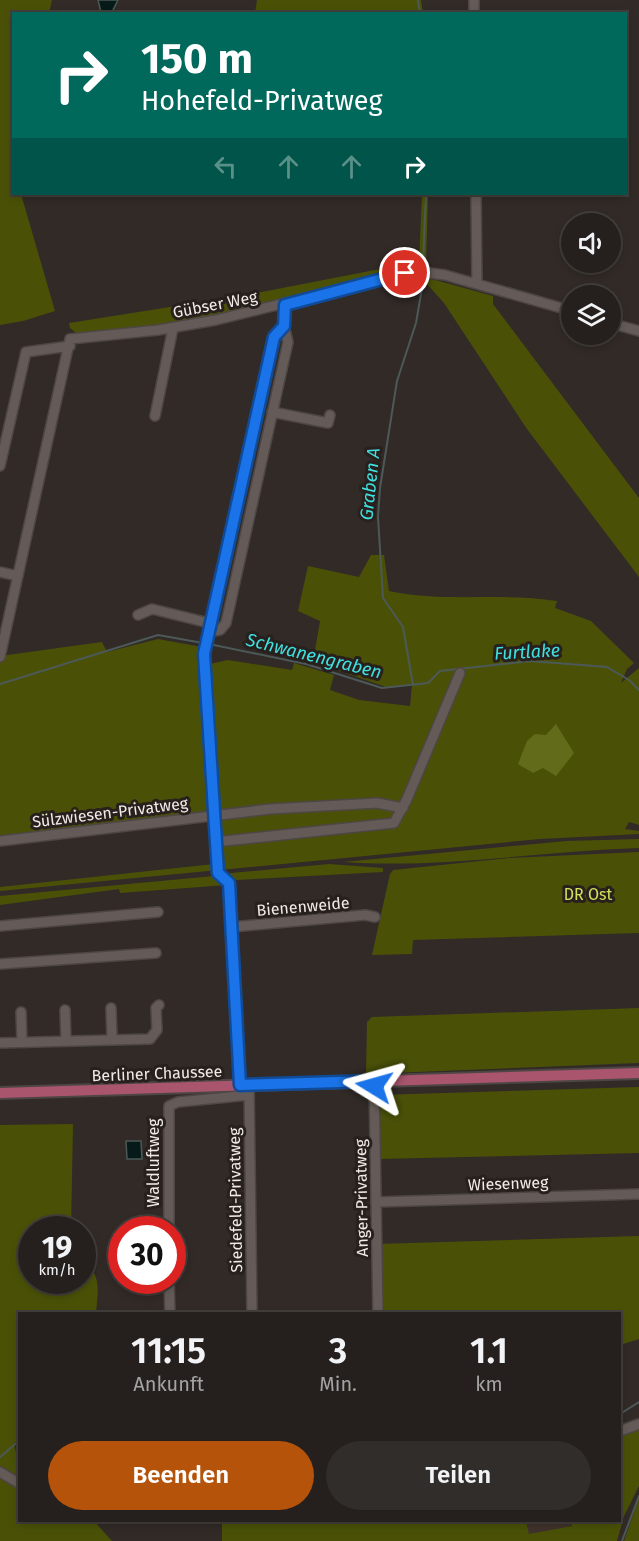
<!DOCTYPE html>
<html lang="de">
<head>
<meta charset="utf-8">
<style>
  :root { --surface:#25201d; --page:#312d2a; --text:#f1f3f6; --muted:#a3a3a4; --line:#423e3b; --accent:#b45309 }
  body { margin:0; font-family:"Fira Sans",sans-serif; background:var(--page); color:var(--text); height:100vh; display:flex; flex-direction:column; font-size:22px; white-space:nowrap }
  * { box-sizing:border-box; margin:0 }
  p { font-size:20px; color:var(--muted) }
  .icon { flex:none; width:33px; height:33px; fill:none; stroke:currentColor; stroke-width:2; stroke-linecap:round; stroke-linejoin:round }
  .map { position:relative; flex:1; overflow:hidden }
  .side { position:absolute; left:18px; top:1312px; width:603px; height:210px; display:flex; flex-direction:column; background:var(--surface); border-radius:0px; box-shadow:0 3px 9px #0003,0 0 0 2px var(--line) }
  .side>* { flex:none }
  .top-card { position:absolute; left:12px; top:12px; width:615px; height:183px; border-radius:0px; box-shadow:0 3px 9px #0003,0 0 0 2px var(--line); background:#00695c; color:#fff; overflow:hidden }
  .controls { position:absolute; left:561px; top:213px; display:grid; gap:12px }
  .controls a { display:grid; place-items:center; width:60px; height:60px; border-radius:50%; background:var(--surface); box-shadow:0 3px 9px #0003,0 0 0 2px var(--line); font-size:30px }
  .speed { position:absolute; left:18px; top:1216px; display:flex; gap:12px; font-size:30px; font-weight:700; text-align:center }
  .speed>* { display:grid; place-content:center; width:78px; height:78px; border-radius:50%; background:var(--surface); box-shadow:0 3px 9px #0003,0 0 0 2px var(--line); line-height:1 }
  .speed small { font-size:15px; font-weight:400 }
  .speed .limit { border:9px solid #d22; background:#fff; color:#111 }
  .pin { position:absolute; display:grid; place-items:center; width:51px; height:51px; color:#fff; margin:-26px; border:3px solid #fff; border-radius:50%; box-shadow:0 2px 6px #0007 }
  .me { position:absolute; width:66px; margin:-33px; rotate:278deg; stroke-linejoin:round; filter:drop-shadow(0 0 4px #0008) }
  .turn { display:flex; align-items:center; gap:21px; height:126px; padding:0 30px; font-size:27px }
  .turn .icon { width:78px; height:78px; stroke-width:2.5 }
  .turn b { display:block; font-size:42px; line-height:51px }
  .lanes { display:flex; align-items:center; height:57px; padding:0 30px; background:#0003; justify-content:center; gap:30px; direction:ltr }
  .lanes .off { opacity:.35 }
  .eta { display:flex; justify-content:space-evenly; align-items:center; height:102px; text-align:center }
  .eta b { font-size:36px; font-weight:600; line-height:42px }
  .action { display:flex; gap:12px; margin-top:auto; padding:12px 30px }
  .action a { flex:1; height:69px; border-radius:36px; background:var(--accent); color:#fff; font-size:24px; font-weight:600; line-height:69px; text-align:center }
  .action a+a { background:var(--page); color:var(--text) }
  .map>svg:first-child { display:block }
</style>
</head>
<body>
<div class="map">
<svg width="639" height="1541" viewBox="0 0 639 1541">
  <rect width="100%" height="100%" fill="#312a27"/>
  <path fill="#40322c" d="M526 1521H572V1526L529 1535Z"/>
  <path fill="#4a5107" d="M0 0H52L49 13 14 14V194H21L55 311 23 321 0 325Z
    M257 0H421L423 13H255Z
    M422 194H428L426 266 419 265Z
    M411 263V268L240 312 176 324 79 335 70 328 69 323 246 295Z
    M428 278 493 296V304L639 498V577L527 429 444 303 427 284Z
    M371 555H384L389 591C444 603 501 592 557 601L555 608 591 621 634 663 627 669 621 683 639 668V825L629 822 625 829 639 831V834L540 839 220 870 217 819 220 809 210 664 228 660 292 670 294 663 334 675 330 690 359 700 410 706 412 684 386 687 313 662 320 621 298 611 308 566 359 577Z
    M158 639 202 647 200 667 211 811 0 837V656L102 642 107 652Z
    M639 839V848C541 851 441 869 343 862L566 841Z
    M639 852V933L413 940 412 954 372 955 390 874 393 870 509 858Z
    M214 864 215 870 208 871 0 891V887Z
    M329 864 383 868V872L237 880 227 877 231 873Z
    M214 876 227 885 120 893 119 889 0 905V896Z
    M639 1008V1063L366 1074 367 1022 372 1017Z
    M639 1087V1153L378 1159V1095Z
    M73 1124 71 1230H32V1281H82L83 1259C102 1278 98 1288 96 1314H20V1440L14 1443 19 1466V1484L0 1472V1125Z
    M639 1236V1339L620 1345V1314H378L377 1244Z
    M639 1426V1486L624 1516 617 1541H222V1521H526L529 1534 572 1526V1521H620V1434Z
    M0 1474 19 1486 20 1521H94L112 1541H0Z
    M639 1498V1541H624Z"/>
  <path fill="#626b19" d="M556 724 574 753 556 776 543 768 533 773 518 764 527 741 535 734 546 735Z"/>
  <path fill="#061a1a" stroke="#4c5958" stroke-width="1.5" d="M98 0H118L112 12H101Z
    M126 1141H141L142 1159H127Z"/>
  <g fill="none" stroke-linecap="round" stroke-linejoin="round">
    <path stroke="#4c5958" stroke-width="2" d="M418 0 420 14
      M423 265 426 194
      M209 644 306 664 382 688 428 683 440 671 530 661 607 667 629 680 639 690
      M0 684 158 635 203 643
      M413 685 403 627 383 598 378 517 380 488 397 381 416 323 423 282
      M620 1414 639 1402
      M0 1457 20 1440
      M622 1541 639 1496"/>
    <defs>
      <path id="minor" d="M474 0V14
        M476 194 477 284
        M610 323 639 331
        M272 412 328 423 330 415
        M155 416 173 328
        M0 466 26 352 70 346
        M0 572 18 576
        M138 615 152 609 209 623
        M208 632 220 630 226 623 288 342 284 326
        M0 657 70 339 158 330 216 320 415 271 445 275 572 311
        M0 841 270 809 377 803 403 808
        M215 842 394 823 407 799 460 673
        M0 926 158 912
        M232 927 365 915 375 917
        M0 964 156 953
        M111 1008 112 1039
        M65 1010 66 1041
        M21 1012 22 1042
        M0 1043 150 1039 157 1030 156 1008 159 1005
        M374 1081 378 1314
        M240 1085 229 883 218 873 204 654 274 337 284 326 285 305
        M249 1085 252 1314
        M377 1202 639 1194
        M169 1230V1106L178 1102 249 1095
        M169 1281 170 1314
        M620 1431 639 1424
        M0 1472 20 1484"/>
      <path id="major" d="M0 1093 639 1073"/>
    </defs>
    <use href="#minor" stroke="#4d4644" stroke-width="12"/>
    <use href="#major" stroke="#4d4644" stroke-width="14"/>
    <use href="#minor" stroke="#645b58" stroke-width="9"/>
    <use href="#major" stroke="#aa556e" stroke-width="10"/>
  </g>
  <g fill="none" stroke-linecap="round" stroke-linejoin="round">
    <defs>
      <path id="route" d="M374 1086V1081L240 1085 229 883 218 873 204 654 274 337 284 326 285 305 405 273"/>
    </defs>
    <use href="#route" stroke="#114b97" stroke-width="15"/>
    <use href="#route" stroke="#1a73e8" stroke-width="10"/>
  </g>
  <g text-anchor="middle" stroke-width="6" stroke-linejoin="round" paint-order="stroke">
    <g font-size="16" fill="#f0ebe8" stroke="#27201d">
      <text transform="translate(215 304) rotate(-11)" y="6">Gübser Weg</text>
      <text transform="translate(110 812) rotate(-7)" y="6">Sülzwiesen-Privatweg</text>
      <text transform="translate(303 906) rotate(-5)" y="6">Bienenweide</text>
      <text transform="translate(157 1073) rotate(-2)" y="6">Berliner Chaussee</text>
      <text transform="translate(153 1163) rotate(-90)" y="6">Waldluftweg</text>
      <text transform="translate(508 1183) rotate(-2)" y="6">Wiesenweg</text>
      <text transform="translate(361 1198) rotate(-91)" y="6">Anger-Privatweg</text>
      <text transform="translate(235 1200) rotate(-91)" y="6">Siedefeld-Privatweg</text>
    </g>
    <g font-size="16" fill="#d1e25a" stroke="#27201d">
      <text x="588" y="900">DR Ost</text>
    </g>
    <g font-size="18" font-style="italic" fill="#40e0e1" stroke="#27201d">
      <text transform="translate(370 484) rotate(-84)" y="6">Graben A</text>
      <text transform="translate(527 652) rotate(-3)" y="6">Furtlake</text>
      <text transform="translate(314 656) rotate(14)" y="6">Schwanengraben</text>
    </g>
  </g>
</svg>
<div class="controls">
<a><svg class="icon" aria-label="sound" viewBox="0 0 24 24"><path d="M4 9h4l5-4v14l-5-4H4zM17 9q2 3 0 6"/></svg></a>
<a><svg class="icon" aria-label="layers" viewBox="0 0 24 24"><path d="M12 4l9 5-9 5-9-5zM3 14l9 5 9-5"/></svg></a>
</div>
<div class="speed"><div>19<small>km/h</small></div><div class="limit">30</div></div>
<div class="pin" style="left:405px;top:273px;background:#d93025"><svg class="icon" aria-label="arrive" viewBox="0 0 24 24"><path d="M6 21V4h12l-3 4 3 4H6"/></svg></div>
<svg class="me" style="left:374px;top:1086px" viewBox="-20 -20 40 40"><path d="M0-17L14 15 0 8-14 15z" fill="#1a73e8" stroke="#fff" stroke-width="4"/></svg>
<div class="top-card">
<div class="turn"><svg class="icon" aria-label="right" viewBox="0 0 24 24"><path d="M7 20v-9h11M14 6l5 5-5 5"/></svg><div><b>150 m</b>Hohefeld-Privatweg</div></div>
<div class="lanes"><svg class="icon off" aria-label="left" viewBox="0 0 24 24"><path d="M17 20v-9H6M10 6l-5 5 5 5"/></svg><svg class="icon off" aria-label="ahead" viewBox="0 0 24 24"><path d="M12 20V5M6 11l6-6 6 6"/></svg><svg class="icon off" aria-label="ahead" viewBox="0 0 24 24"><path d="M12 20V5M6 11l6-6 6 6"/></svg><svg class="icon" aria-label="right" viewBox="0 0 24 24"><path d="M7 20v-9h11M14 6l5 5-5 5"/></svg></div>
</div>
<section class="side">
<div class="eta">
<div><b>11:15</b><p>Ankunft</p></div>
<div><b>3</b><p>Min.</p></div>
<div><b>1.1</b><p>km</p></div>
</div>
<div class="action"><a>Beenden</a><a>Teilen</a></div>
</section>
</div>
</body>
</html>
